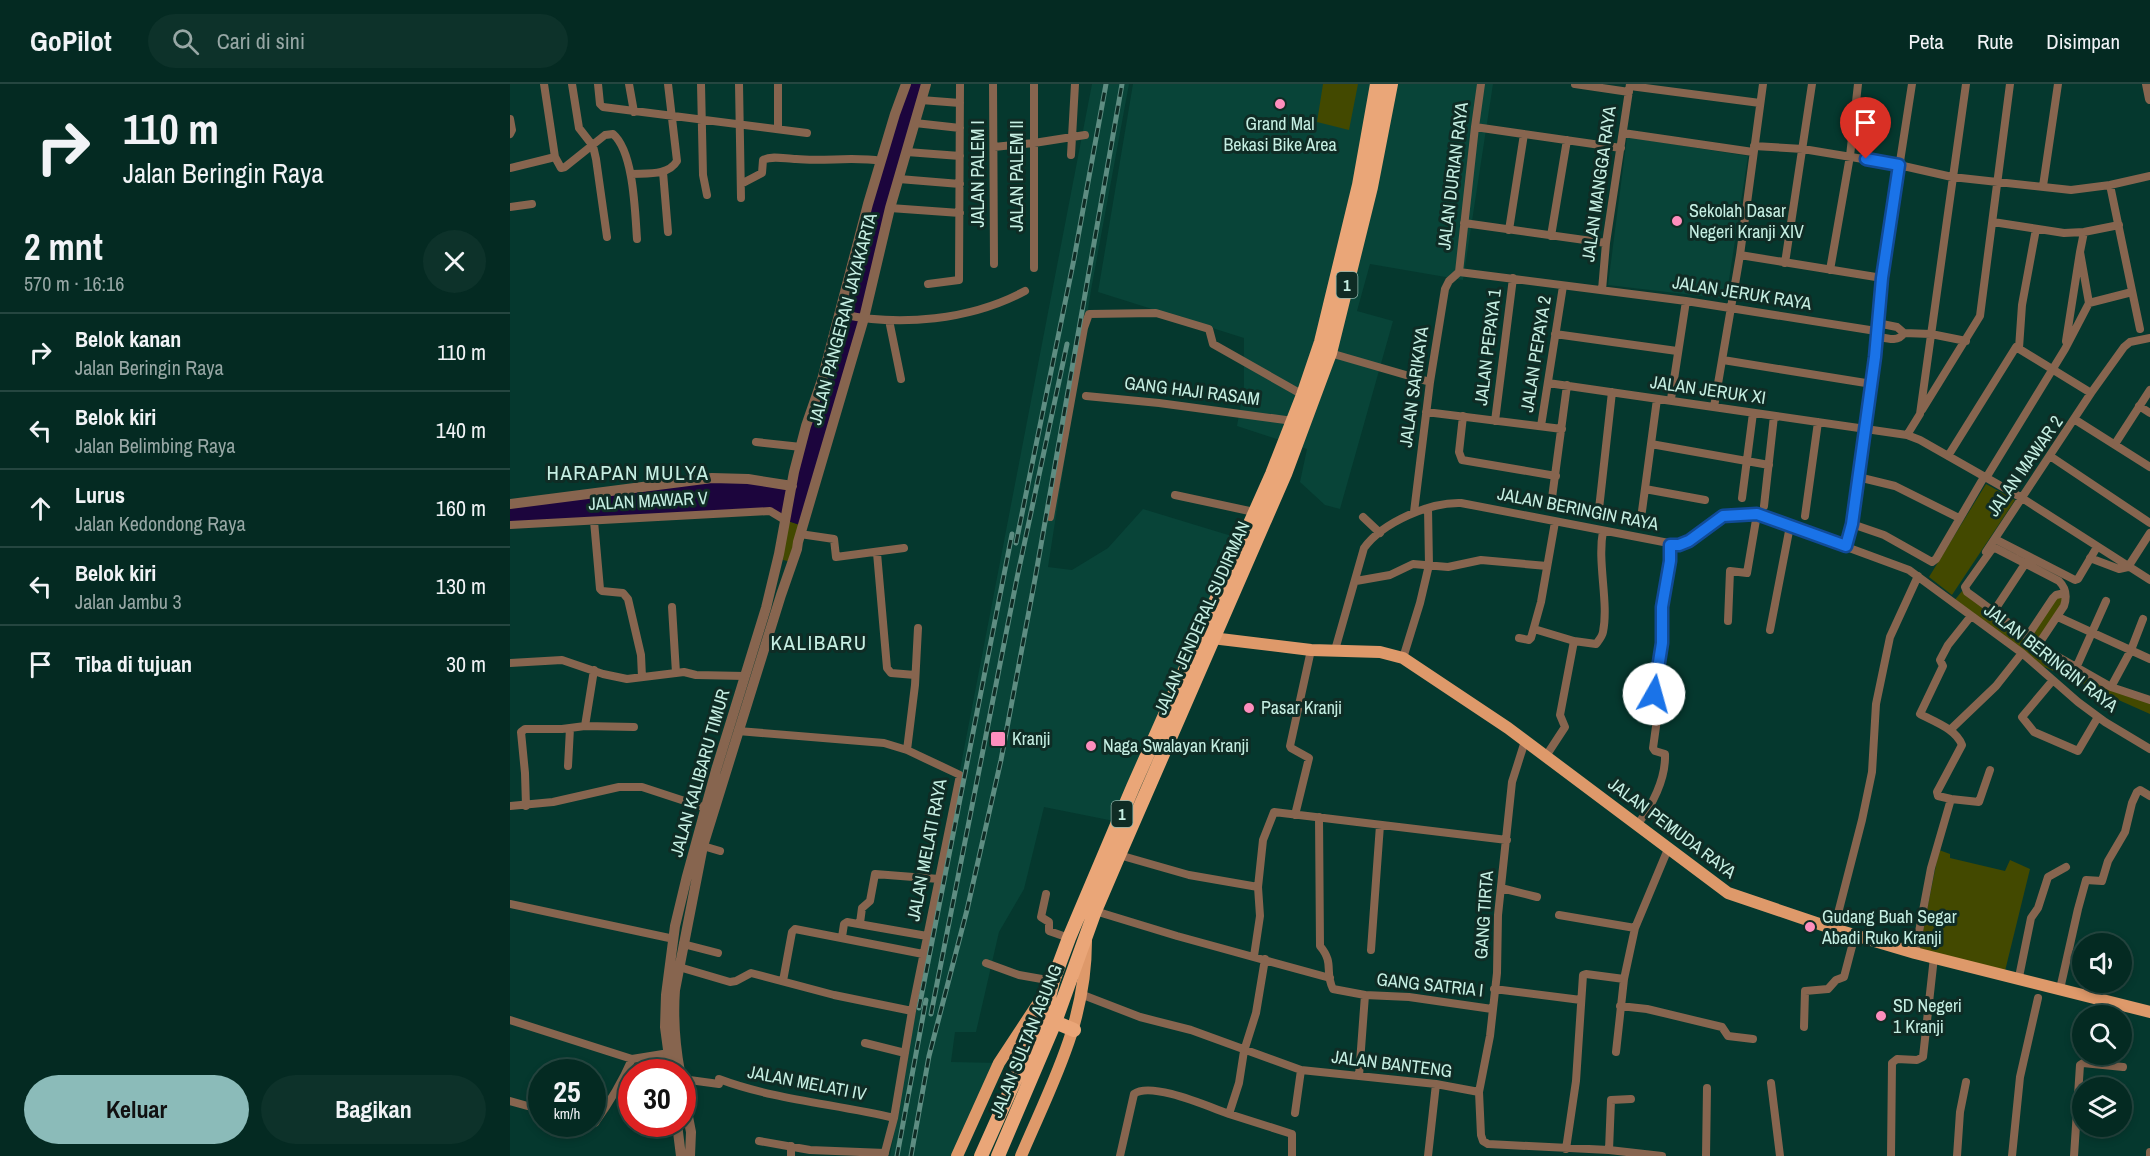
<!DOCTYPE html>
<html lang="id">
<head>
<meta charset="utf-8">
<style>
  :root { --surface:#042a22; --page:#0d322a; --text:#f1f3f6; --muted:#97a7a5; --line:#254640; --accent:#8bbbb9 }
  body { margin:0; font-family:"Archivo Narrow",sans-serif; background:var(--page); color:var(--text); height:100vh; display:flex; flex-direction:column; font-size:22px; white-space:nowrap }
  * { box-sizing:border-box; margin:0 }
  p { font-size:20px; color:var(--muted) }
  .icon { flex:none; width:33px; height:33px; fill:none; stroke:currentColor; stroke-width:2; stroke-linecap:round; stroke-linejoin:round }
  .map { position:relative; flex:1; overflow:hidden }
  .details { display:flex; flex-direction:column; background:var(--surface); width:510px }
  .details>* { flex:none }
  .guide { background:#042a22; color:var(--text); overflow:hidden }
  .tools { position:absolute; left:1562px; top:849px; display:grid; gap:12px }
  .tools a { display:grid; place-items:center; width:60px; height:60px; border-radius:50%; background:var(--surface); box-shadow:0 3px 9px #0003,0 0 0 2px var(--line); font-size:30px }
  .speed { position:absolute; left:18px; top:975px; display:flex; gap:12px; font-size:30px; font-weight:700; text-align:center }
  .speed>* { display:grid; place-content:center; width:78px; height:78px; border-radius:50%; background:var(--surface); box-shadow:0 3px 9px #0003,0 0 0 2px var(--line); line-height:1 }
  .speed small { font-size:15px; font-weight:400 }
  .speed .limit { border:9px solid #d22; background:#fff; color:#111 }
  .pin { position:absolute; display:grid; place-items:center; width:51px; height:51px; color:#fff; margin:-62px -26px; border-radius:50% 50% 50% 0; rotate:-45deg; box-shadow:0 0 6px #0007 }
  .pin .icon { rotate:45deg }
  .me { position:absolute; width:66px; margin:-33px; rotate:7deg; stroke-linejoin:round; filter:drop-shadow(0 0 4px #0008) }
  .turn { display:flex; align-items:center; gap:21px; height:126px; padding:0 24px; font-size:27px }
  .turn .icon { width:78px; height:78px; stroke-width:2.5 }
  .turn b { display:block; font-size:42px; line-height:51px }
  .round { display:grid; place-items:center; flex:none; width:63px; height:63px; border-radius:32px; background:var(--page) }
  .summary { display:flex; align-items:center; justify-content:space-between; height:102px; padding:0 24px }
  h1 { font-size:36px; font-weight:800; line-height:45px }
  .button { display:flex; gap:12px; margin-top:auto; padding:12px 24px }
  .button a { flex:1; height:69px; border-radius:36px; background:var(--accent); color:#111; font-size:24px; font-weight:800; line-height:69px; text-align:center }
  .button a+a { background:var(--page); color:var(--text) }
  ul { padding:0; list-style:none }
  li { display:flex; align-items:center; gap:18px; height:78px; padding:0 24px; border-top:2px solid var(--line) }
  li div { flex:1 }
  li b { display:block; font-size:22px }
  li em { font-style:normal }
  header { display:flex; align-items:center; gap:36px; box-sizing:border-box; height:84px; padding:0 30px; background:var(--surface); border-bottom:2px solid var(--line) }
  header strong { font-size:28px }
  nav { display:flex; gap:33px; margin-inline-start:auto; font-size:21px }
  .search { width:420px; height:54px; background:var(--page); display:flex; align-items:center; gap:15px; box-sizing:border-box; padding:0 21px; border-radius:33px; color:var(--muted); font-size:22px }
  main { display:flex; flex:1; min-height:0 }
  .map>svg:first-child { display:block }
</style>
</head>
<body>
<header>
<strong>GoPilot</strong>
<div class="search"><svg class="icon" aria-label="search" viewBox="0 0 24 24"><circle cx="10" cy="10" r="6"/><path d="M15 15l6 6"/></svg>Cari di sini</div>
<nav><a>Peta</a><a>Rute</a><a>Disimpan</a></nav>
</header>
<main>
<section class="details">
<div class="guide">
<div class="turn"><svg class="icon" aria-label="right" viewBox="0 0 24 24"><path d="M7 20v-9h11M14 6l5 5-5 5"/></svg><div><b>110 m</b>Jalan Beringin Raya</div></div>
</div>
<div class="summary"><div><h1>2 mnt</h1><p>570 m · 16:16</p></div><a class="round"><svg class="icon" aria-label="close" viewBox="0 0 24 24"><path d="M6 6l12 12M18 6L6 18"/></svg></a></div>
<ul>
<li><svg class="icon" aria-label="right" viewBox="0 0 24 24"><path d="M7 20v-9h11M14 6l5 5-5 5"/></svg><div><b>Belok kanan</b><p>Jalan Beringin Raya</p></div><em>110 m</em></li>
<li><svg class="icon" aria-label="left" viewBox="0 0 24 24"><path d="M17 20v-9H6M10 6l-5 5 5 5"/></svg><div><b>Belok kiri</b><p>Jalan Belimbing Raya</p></div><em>140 m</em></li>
<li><svg class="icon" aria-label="ahead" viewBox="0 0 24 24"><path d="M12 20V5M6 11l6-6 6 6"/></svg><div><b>Lurus</b><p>Jalan Kedondong Raya</p></div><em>160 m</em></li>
<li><svg class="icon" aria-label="left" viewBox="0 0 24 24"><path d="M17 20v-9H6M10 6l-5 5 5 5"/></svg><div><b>Belok kiri</b><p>Jalan Jambu 3</p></div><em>130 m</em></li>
<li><svg class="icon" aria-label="arrive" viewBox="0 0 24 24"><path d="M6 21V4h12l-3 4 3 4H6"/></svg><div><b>Tiba di tujuan</b></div><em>30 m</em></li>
</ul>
<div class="button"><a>Keluar</a><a>Bagikan</a></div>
</section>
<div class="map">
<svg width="1640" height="1072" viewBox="0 0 1640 1072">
  <rect width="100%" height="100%" fill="#05382e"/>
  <path fill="#084438" d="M582 0H619L581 206 538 483 562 486 598 464 633 425 738 457 609 738 534 723 514 805 489 848 466 948H445L441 978 489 979 450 1072H380L429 795Z
    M623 0H983L953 196 860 180 847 227 883 237 830 425 815 421 790 398 797 365 727 342 734 302V254L588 208Z
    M1117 53 1238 72 1216 215 1098 201Z"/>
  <path fill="#434900" d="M813 0H848L839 46 807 38Z
    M1476 400 1505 416 1442 511 1419 493Z
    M275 436 293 442 282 478 273 476Z
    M1452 507 1516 556 1640 618V630L1530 581 1444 517Z
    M1554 509 1555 516 1528 560 1518 553 1546 512Z
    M1429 766 1440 770V774L1495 787 1500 776 1520 785 1495 887 1409 866Z"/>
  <path fill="#1c053d" d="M396 0H416L293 442 275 436 260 427 0 441V420L202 394 282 402Z"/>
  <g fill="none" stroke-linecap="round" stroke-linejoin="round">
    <path stroke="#87654f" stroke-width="8" d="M34 0 45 73 51 84 55 83 95 51 103 50C124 68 125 129 127 155
      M62 0 69 44 83 62 86 75 97 153
      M88 0 90 20 93 23 297 49
      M119 0 124 28
      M191 0 193 91 197 111
      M229 0 231 114
      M268 0V45
      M483 0 484 180
      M1065 0 1119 8
      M1120 2 1250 19
      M411 16 450 19
      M0 35 2 46 0 50
      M405 39 450 44
      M965 43 1111 64
      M1113 49 1243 68
      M1244 62 1293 65 1389 81 1442 93 1561 106 1600 101 1640 92
      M484 63 524 59 575 51
      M397 68 450 72
      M561 71 565 0
      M0 84 45 73
      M153 88 158 148
      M121 90C137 89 158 92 167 77L158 0
      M389 95 450 100
      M231 100 252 89 253 76C262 71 276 75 286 75 314 78 343 72 371 77
      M1600 101 1630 245
      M1533 102 1548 0
      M0 123 22 120
      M380 124 450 129
      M1483 138 1554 149 1574 148 1609 141
      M954 139 1096 159
      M999 146 1014 50
      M1574 148 1570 168 1579 219
      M1041 152 1057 56
      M1230 171 1372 194
      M1275 179 1302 0
      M524 184V0
      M1320 186 1340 72 1348 0
      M949 188 1176 217 1366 247
      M949 188 965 43 971 0
      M418 200 449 196 450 0
      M1092 206 1096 159 1120 0
      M1579 219 1622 208
      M331 230C390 243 461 236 515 207
      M379 236 391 295
      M1367 239 1387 243 1394 249 1421 250 1456 257
      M1045 250 1167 267
      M1366 252C1376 254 1388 259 1394 249
      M1556 257 1570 168
      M1509 264 1512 221 1526 145
      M820 269 920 298
      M1213 276 1362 300
      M1038 299 1397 351 1410 356 1512 414 1640 496
      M576 312 649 319 783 337
      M1161 315 1176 217
      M1629 322 1640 329
      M1204 323 1230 171 1253 0
      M1412 326 1470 232 1500 0
      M916 328 1052 345
      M953 332 949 368 952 376 1046 392
      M1564 335 1640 383
      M985 337 1003 194
      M1031 342 1053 202
      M1397 351 1410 330 1456 0
      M246 358 291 363
      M1141 360 1259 381
      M1605 360 1640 306
      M1438 372 1506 263 1581 309
      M1540 372 1640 439
      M1348 393 1385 402 1449 434
      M1476 394 1555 265 1579 219
      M1135 405 1195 416
      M665 411 744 428
      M1042 414 1057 301
      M1232 414 1243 329
      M1254 422 1264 332
      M1132 427 1147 315
      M904 428 920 298 935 205 939 197 949 188
      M1295 432 1308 338
      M540 433 574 244 579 230 646 229 699 245 703 260 793 311
      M853 433 870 449
      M1088 434 1102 308
      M84 437 90 505 92 507 113 509 118 515 131 571 132 593
      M1342 440 1374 451 1422 478 1426 475 1474 393
      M0 441 260 427 275 436
      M290 450 324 455 326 473 394 464
      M1485 455 1565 496 1568 495 1587 463
      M1336 462 1342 440 1365 273 1372 194 1402 0
      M1476 468 1581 309 1614 263 1620 258 1640 254
      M367 469 377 584 381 589 405 591
      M1580 474 1609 485 1618 483 1640 449
      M846 497 880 491 903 480 938 483 971 476 1037 482
      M162 523 166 589
      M1484 527 1515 480
      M1548 533 1640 575
      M1218 537 1220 487 1237 489 1247 430
      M1024 545 1064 557 1086 560C1089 556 1092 553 1093 548 1099 518 1087 479 1093 447
      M1260 546 1280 442
      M1517 553 1543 514 1546 511 1555 509
      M1009 554 1019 556 1021 554 1031 518 1045 438
      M1528 561 1554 522C1557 513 1556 504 1549 497L1485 464 1482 465 1455 503 1457 508C1484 527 1509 548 1536 566L1601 603 1640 616
      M825 566 854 464C873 438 920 418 951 419L1169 461 1188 452 1213 432 1247 430 1399 486 1512 569 1568 618 1595 638 1640 665
      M893 574 910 519 919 481 918 424
      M0 579 52 576 93 590 117 595 174 588 186 591 235 592
      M1566 584 1596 517
      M1543 596 1512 633 1524 648 1568 667 1588 633
      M1601 603 1621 566 1633 535
      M75 642 124 643
      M1440 646 1486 602 1512 569
      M228 647 374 659 397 666 450 691 402 927 384 1034 374 1072
      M397 666 405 601 408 544
      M1036 672 1055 643 1050 631 1064 557
      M58 682 60 644
      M1441 715 1469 718 1480 686
      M0 722 43 718 109 703H132L196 724
      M16 722 15 689 11 648 15 645H52L75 642 84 586
      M785 731 799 674 781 664 780 662 801 566
      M809 733 810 862C825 880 814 887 823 905L855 911 849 992
      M1127 741C1142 722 1156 695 1155 670L1145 667 1143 664 1149 621 1144 610 1152 559V523L1160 477V461
      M193 762 210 767
      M609 771 679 791 748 803
      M991 804 1027 813
      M536 810 531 833 539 838V847L559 854
      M0 820 164 855
      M585 827 667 852 820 894
      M1049 831 1125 844
      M350 839 352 824 360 817 365 790 429 795
      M1324 845 1352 736 1362 688 1366 620 1380 553 1408 492
      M332 853 334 840 337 838 417 852
      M173 860 208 869
      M861 866 870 741
      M1405 869 1421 784 1441 715 1428 712 1427 708 1452 661C1446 645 1425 638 1410 630L1433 582 1430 576 1438 561 1461 532
      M744 872 750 832 748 803 753 756 764 728 997 756
      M476 879 509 891 543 897
      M169 883 220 898 226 897 241 889 324 911 402 927
      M1509 893 1521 834 1528 824 1538 793 1556 783
      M273 897 282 848 285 845 413 870
      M984 905 1071 916
      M1550 905 1568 825 1576 796 1592 797 1598 777 1615 748 1622 719 1627 708 1630 706 1640 712
      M573 911 630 933 681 946 791 986 926 1000 969 1008 971 1051 973 1057 978 1060 1099 1066 1152 1072
      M855 911 899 913 982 925
      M1110 922 1137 925 1212 943 1218 952 1243 955
      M0 936 122 975
      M1294 943 1295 907 1318 905 1326 896 1334 893 1345 851
      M355 959 395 969
      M1106 968 1114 895 1125 844 1158 765
      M172 995 209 1000V995C265 1016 326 1020 384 1034
      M1261 999 1270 1072
      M969 1008 980 952 987 889 988 831 1002 698 1015 657
      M0 1017 32 1026
      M785 1029 791 986
      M719 1030 782 1050V1072
      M78 1040 85 1039C100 1018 112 998 122 975L159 969
      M249 1057 300 1066 375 1069
      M1056 1065 1066 997 1073 891 1076 890 1114 895
      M1099 1066 1101 1016 1121 1015
      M281 1072V1062
      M610 1072 624 1010C641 997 699 1023 719 1030L729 999 734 967 746 929 755 875
      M918 1072 926 1000
      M1196 1072 1197 1004
      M1381 1072 1382 979 1387 975 1407 976 1413 973 1424 873
      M1447 1072 1450 1028 1456 998
      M1502 1072 1510 993 1528 914
      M1564 1072 1570 981 1573 979 1613 983
      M1640 1072V1068"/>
    <path stroke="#87654f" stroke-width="10" d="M1637 0 1640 15
      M0 420 202 394 238 395 282 402
      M161 988 155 943 156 911 165 842 177 792 206 686 256 524 269 470 284 388 296 342 312 296 358 120 385 30 396 0
      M170 988C165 961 163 934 165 906L193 762 271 511 287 465 288 458 354 234 380 124 416 0
      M172 1002 181 1048 180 1072
      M167 1040 171 1072"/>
    <path stroke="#de996a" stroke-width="12" d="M696 551 702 554 801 566 870 568 893 574 998 644 1218 809 1324 845 1405 869 1640 928
      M447 1072 489 979 541 900
      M511 1072C542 999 576 939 576 857"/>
    <path stroke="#eaa678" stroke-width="14" d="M545 938 564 946
      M471 1072 536 927 543 897 559 854 623 703 762 390 793 311 811 258 849 101 867 0
      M488 1072 545 938 585 827 609 771 775 390 820 269 861 103 881 0"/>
    <defs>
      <path id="rail" d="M506 459 564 175 596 0
        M409 924 502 450
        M421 930 507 494 557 260
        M387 1072 416 916
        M401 1072 419 972 457 826 491 676 525 495 612 0"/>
    </defs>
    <use href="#rail" stroke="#5e8d82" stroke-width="5"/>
    <use href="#rail" stroke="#0f2c25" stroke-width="3" stroke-dasharray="9" stroke-linecap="butt"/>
  </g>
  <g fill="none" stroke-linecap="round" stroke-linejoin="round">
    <defs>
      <path id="route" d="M1144 610 1152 559V523L1160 477V461H1169L1179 457 1213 432 1247 430 1336 462 1342 440 1365 273 1372 194 1389 81 1356 75"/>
    </defs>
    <use href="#route" stroke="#114b97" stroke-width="15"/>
    <use href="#route" stroke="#1a73e8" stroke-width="10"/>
  </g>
  <g fill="#fe8ebd" stroke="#0f2c25" stroke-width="2">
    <circle cx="770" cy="20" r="6"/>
    <circle cx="1167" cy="137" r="6"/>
    <circle cx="739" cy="624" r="6"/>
    <rect x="480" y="647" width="16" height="16" rx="3"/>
    <circle cx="581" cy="662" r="6"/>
    <circle cx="1300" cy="843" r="6"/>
    <circle cx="1371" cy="932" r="6"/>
  </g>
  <g text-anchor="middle" stroke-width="6" stroke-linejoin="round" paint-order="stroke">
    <g fill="#0f2c25" stroke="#8fb4aa" stroke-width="1.5">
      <rect x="826.5" y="188" width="21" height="26" rx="4.5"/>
      <rect x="601.5" y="717" width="21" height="26" rx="4.5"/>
    </g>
    <g font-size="16" font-weight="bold" fill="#c6efe3">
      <text x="837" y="207">1</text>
      <text x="612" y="736">1</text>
    </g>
    <g font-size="18" fill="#c6efe3" stroke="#0f2c25" text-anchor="start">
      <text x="770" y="46" text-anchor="middle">Grand Mal<tspan x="770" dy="21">Bekasi Bike Area</tspan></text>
      <text x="1179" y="133">Sekolah Dasar<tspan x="1179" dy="21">Negeri Kranji XIV</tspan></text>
      <text x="751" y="630">Pasar Kranji</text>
      <text x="502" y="661">Kranji</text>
      <text x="593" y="668">Naga Swalayan Kranji</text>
      <text x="1312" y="839">Gudang Buah Segar<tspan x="1312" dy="21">Abadi Ruko Kranji</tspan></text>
      <text x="1383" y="928">SD Negeri<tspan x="1383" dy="21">1 Kranji</tspan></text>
    </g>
    <g font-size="18" fill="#c6efe3" stroke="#0f2c25">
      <text transform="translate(468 90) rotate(-90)" y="6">JALAN PALEM I</text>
      <text transform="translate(507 92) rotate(-90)" y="6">JALAN PALEM II</text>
      <text transform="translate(943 92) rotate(-83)" y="6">JALAN DURIAN RAYA</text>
      <text transform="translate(1089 100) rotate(-82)" y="6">JALAN MANGGA RAYA</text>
      <text transform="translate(1232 209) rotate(9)" y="6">JALAN JERUK RAYA</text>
      <text transform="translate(333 235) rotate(-75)" y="6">JALAN PANGERAN JAYAKARTA</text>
      <text transform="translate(978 263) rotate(-83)" y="6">JALAN PEPAYA 1</text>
      <text transform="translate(1026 270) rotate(-81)" y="6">JALAN PEPAYA 2</text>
      <text transform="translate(904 303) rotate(-82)" y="6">JALAN SARIKAYA</text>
      <text transform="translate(1198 306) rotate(8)" y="6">JALAN JERUK XI</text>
      <text transform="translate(682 307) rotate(7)" y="6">GANG HAJI RASAM</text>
      <text transform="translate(1515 382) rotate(-55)" y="6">JALAN MAWAR 2</text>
      <text transform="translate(138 417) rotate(-3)" y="6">JALAN MAWAR V</text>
      <text transform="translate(1068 425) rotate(11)" y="6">JALAN BERINGIN RAYA</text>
      <text transform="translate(692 534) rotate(-66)" y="6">JALAN JENDERAL SUDIRMAN</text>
      <text transform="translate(1541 574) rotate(38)" y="6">JALAN BERINGIN RAYA</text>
      <text transform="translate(190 689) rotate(-74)" y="6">JALAN KALIBARU TIMUR</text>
      <text transform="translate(1162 744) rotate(37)" y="6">JALAN PEMUDA RAYA</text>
      <text transform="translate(417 766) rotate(-79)" y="6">JALAN MELATI RAYA</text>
      <text transform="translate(974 831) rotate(-86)" y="6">GANG TIRTA</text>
      <text transform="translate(920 901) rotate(6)" y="6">GANG SATRIA I</text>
      <text transform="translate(516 957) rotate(-68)" y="6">JALAN SULTAN AGUNG</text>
      <text transform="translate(882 980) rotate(7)" y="6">JALAN BANTENG</text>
      <text transform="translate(297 999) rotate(11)" y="6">JALAN MELATI IV</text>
    </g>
    <g font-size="21" letter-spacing="1.5" fill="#c6efe3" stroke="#0f2c25">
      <text x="118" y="396">HARAPAN MULYA</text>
      <text x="309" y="566">KALIBARU</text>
    </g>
  </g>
</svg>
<div class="tools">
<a><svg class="icon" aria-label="sound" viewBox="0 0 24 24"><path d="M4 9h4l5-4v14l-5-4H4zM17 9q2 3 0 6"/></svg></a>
<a><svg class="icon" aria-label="search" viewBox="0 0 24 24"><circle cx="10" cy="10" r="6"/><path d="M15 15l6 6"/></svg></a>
<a><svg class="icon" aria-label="layers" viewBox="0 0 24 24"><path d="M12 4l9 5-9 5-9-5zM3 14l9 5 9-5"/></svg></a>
</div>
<div class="speed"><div>25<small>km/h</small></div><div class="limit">30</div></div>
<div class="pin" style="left:1356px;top:75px;background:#d93025"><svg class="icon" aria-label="arrive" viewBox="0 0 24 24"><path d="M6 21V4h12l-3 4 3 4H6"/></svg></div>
<svg class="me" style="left:1144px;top:610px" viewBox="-20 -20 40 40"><circle r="19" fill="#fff"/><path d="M0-13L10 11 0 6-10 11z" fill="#1a73e8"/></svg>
</div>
</main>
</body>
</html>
